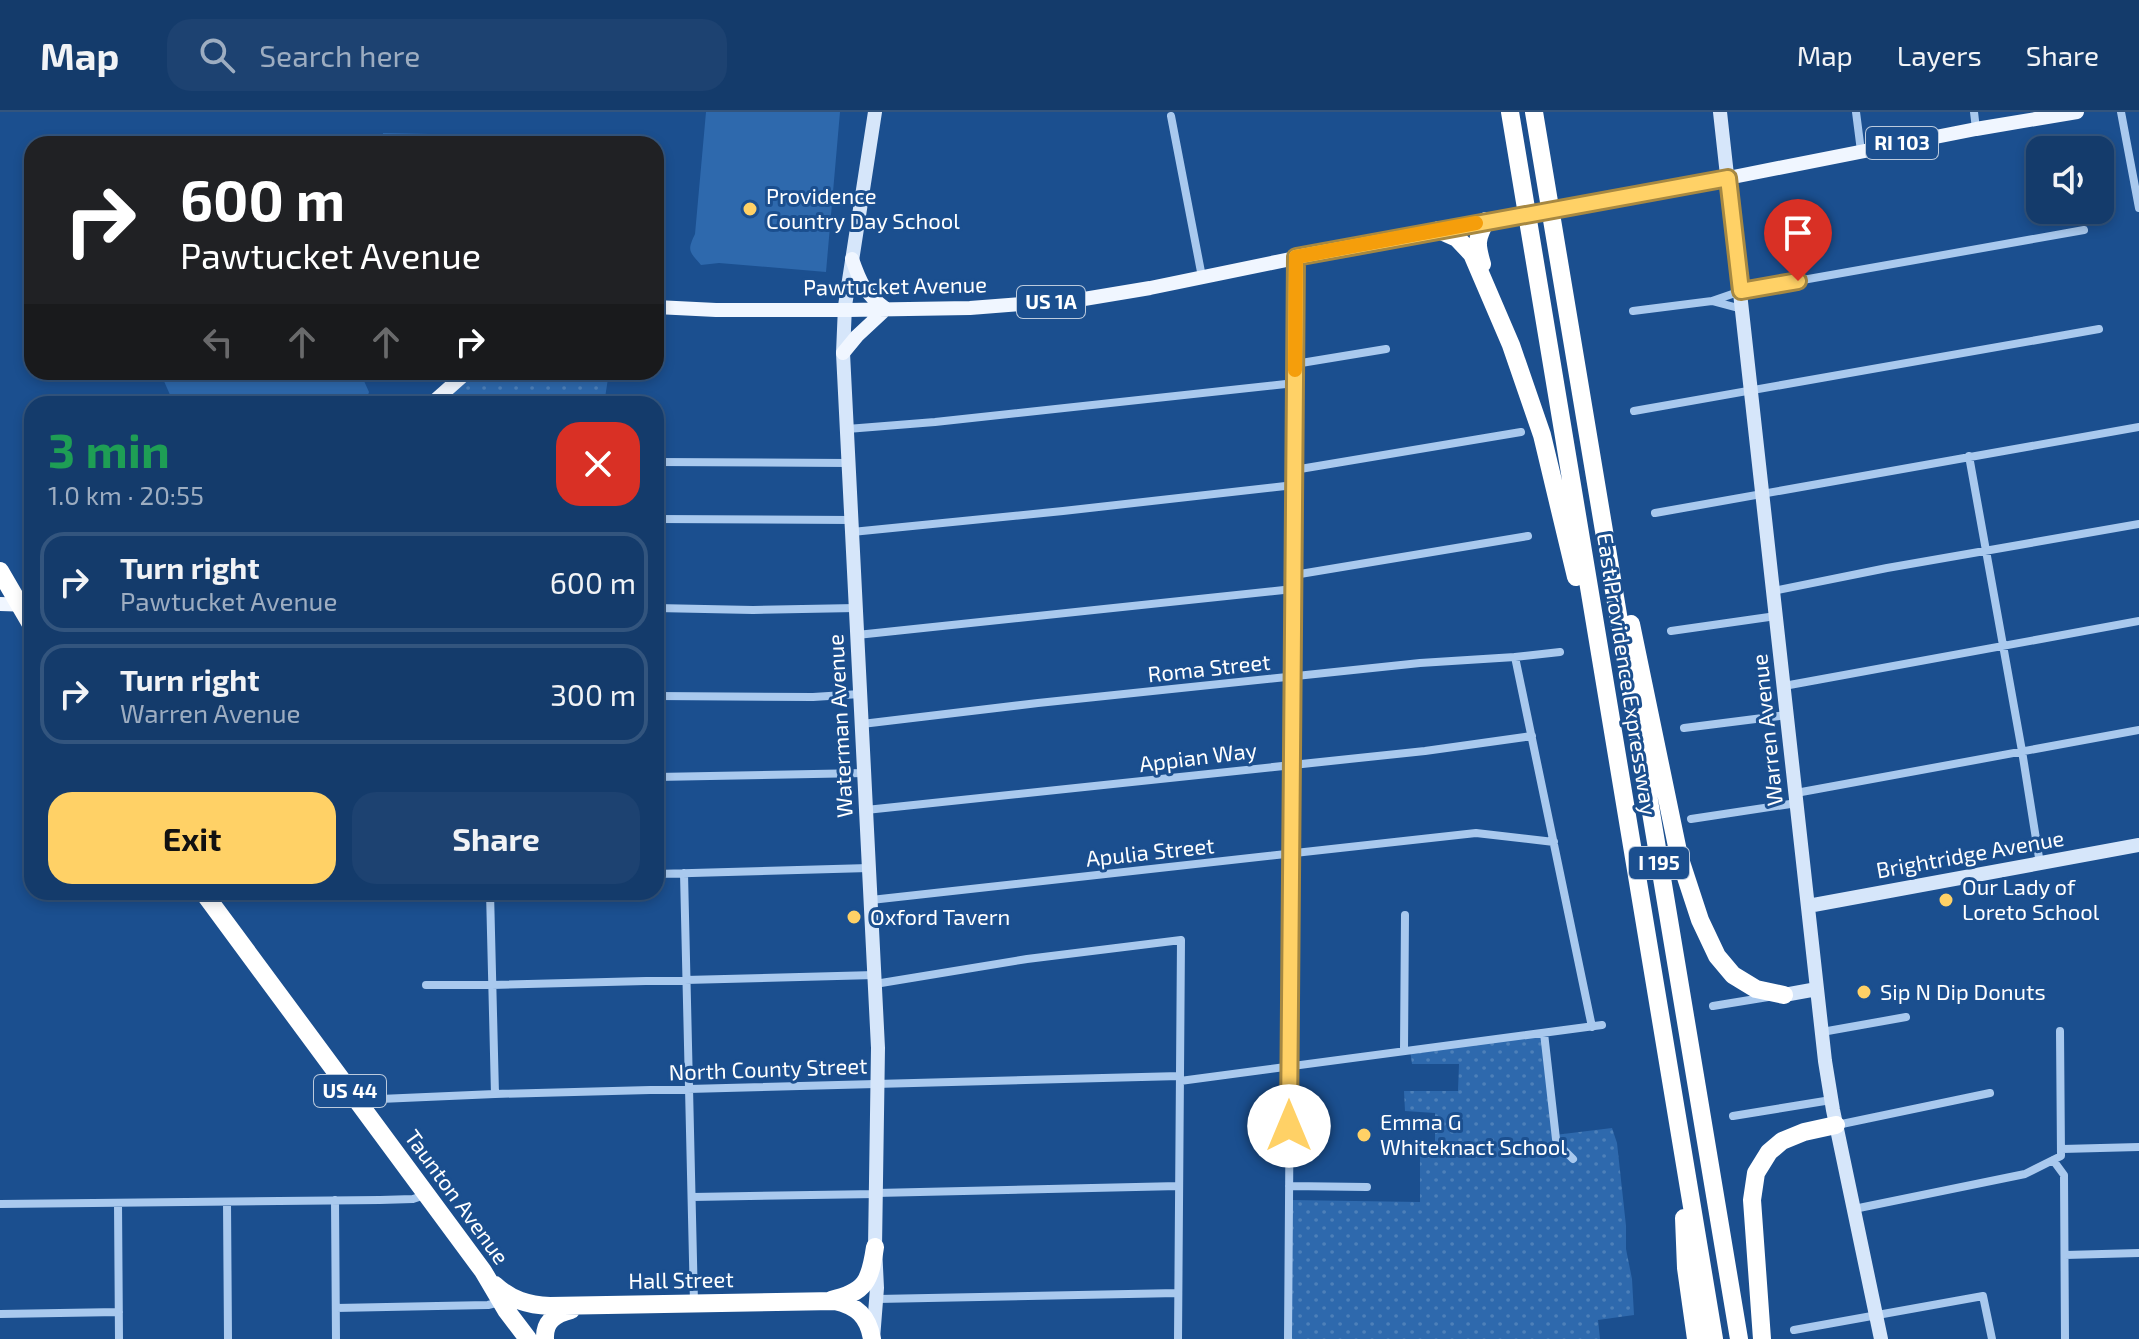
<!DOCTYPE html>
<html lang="en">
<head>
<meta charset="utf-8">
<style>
  :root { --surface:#143b6b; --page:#1d4271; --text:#f1f3f6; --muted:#9dadc1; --line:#33557e; --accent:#ffd166 }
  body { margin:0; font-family:"Exo 2",sans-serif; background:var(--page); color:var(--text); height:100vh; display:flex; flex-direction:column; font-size:30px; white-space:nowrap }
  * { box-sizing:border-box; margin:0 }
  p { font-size:26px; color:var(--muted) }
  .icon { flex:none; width:44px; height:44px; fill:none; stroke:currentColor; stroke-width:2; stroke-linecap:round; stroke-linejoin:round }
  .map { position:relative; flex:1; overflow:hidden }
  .details { position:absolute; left:24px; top:284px; width:640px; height:504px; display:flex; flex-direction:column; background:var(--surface); border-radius:24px; box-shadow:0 4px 12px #0003,0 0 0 2px var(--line) }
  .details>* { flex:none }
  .banner { position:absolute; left:24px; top:24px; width:640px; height:244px; border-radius:24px; box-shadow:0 4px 12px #0003,0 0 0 2px var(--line); background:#202124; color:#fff; overflow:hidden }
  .buttons { position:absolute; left:2026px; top:24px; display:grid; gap:16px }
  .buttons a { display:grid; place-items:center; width:88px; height:88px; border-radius:16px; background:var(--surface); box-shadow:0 4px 12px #0003,0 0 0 2px var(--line); font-size:40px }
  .pin { position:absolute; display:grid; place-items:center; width:68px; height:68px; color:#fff; margin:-82px -34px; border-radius:50% 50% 50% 0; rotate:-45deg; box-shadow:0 0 8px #0007 }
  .pin .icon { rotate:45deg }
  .me { position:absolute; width:88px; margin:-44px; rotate:0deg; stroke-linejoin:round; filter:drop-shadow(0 0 6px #0008) }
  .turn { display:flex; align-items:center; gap:28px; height:168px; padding:0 24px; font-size:36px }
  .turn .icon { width:104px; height:104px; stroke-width:2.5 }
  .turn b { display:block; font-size:56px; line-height:68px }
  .lanes { display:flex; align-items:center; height:76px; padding:0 24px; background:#0003; justify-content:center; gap:40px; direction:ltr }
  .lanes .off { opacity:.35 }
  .round { display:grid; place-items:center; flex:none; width:84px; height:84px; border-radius:24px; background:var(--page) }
  .summary { display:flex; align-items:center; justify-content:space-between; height:136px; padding:0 24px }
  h1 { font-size:48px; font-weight:700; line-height:60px; color:#1e9e55 }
  .action { display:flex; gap:16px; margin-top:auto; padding:16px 24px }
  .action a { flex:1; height:92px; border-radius:24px; background:var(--accent); color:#111; font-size:32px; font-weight:700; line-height:92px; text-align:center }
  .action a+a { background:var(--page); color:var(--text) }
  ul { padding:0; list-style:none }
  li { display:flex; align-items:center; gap:24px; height:100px; margin:0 16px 12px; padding:0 8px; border:4px solid var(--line); border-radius:24px }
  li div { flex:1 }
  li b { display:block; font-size:30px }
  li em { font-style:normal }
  header { display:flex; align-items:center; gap:48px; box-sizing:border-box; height:112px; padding:0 40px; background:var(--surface); border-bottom:2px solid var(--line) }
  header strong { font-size:38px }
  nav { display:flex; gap:44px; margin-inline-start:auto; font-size:28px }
  .search { width:560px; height:72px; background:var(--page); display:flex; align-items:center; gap:20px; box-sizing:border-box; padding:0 28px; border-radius:24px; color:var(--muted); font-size:30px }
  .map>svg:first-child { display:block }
</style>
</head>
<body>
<header>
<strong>Map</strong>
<div class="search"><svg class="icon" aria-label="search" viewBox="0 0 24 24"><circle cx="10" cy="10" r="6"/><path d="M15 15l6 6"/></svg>Search here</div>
<nav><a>Map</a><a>Layers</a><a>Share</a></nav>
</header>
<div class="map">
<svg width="2139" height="1227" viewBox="0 0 2139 1227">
  <defs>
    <pattern id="park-dots" width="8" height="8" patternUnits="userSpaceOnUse" patternTransform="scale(2)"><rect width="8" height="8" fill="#2e69ad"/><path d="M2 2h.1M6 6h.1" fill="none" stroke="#4d80b9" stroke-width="1.8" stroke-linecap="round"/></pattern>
  </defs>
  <rect width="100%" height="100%" fill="#1b4f8f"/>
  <path fill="#2e69ad" d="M706 0H840L826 160 719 151 701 153C689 139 687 139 695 122Z
    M383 21 476 23V32H383Z
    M160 260H360L369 280 365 292H174Z"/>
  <path fill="url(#park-dots)" d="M466 260H609L604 292H427Z
    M1545 921 1555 1023 1612 1016 1617 1031 1626 1114V1137L1632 1167 1634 1203 1598 1208 1600 1227H1289V1088L1420 1090V1033H1435V1001L1405 999 1404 979H1458L1459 952H1412L1410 938Z"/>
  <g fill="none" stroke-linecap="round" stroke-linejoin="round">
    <path stroke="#a9c9ee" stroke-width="8" d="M1856 0 1861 39
      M1974 0 1976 17
      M2121 0 2139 96
      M1171 4 1202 165
      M1742 197 1712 189 1741 179 2084 118
      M1633 199 1712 189
      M1295 252 1386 237
      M1634 299 2099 217
      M847 317 935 310 1295 271
      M1969 344 2022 639 2040 752
      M656 350 849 351
      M1294 358 1521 320
      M1655 401 2139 315
      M656 407 852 408
      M852 420 1063 399 1294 373
      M1294 463 1528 424
      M1773 479 1887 456 2139 412
      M656 496 753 498 856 496
      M1671 519 1776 504
      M857 523 1293 477
      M1515 545 1592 915
      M1784 574 2139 509
      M656 584 813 585 860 582
      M862 612 1038 591 1420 551 1515 545 1560 540
      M1684 616 1787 603
      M656 665 865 661
      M1796 681 2139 618
      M866 698 1425 639 1532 624
      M1691 707 1797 691
      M684 761 694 1191
      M656 762 869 756
      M490 780 495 982
      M871 788 1476 721 1554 730
      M875 872 1027 847 1181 828 1178 1227
      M426 873H492L875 863
      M1713 894 1768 885
      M1822 920 1906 905
      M1544 921 1556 1027 1560 1034 1573 1047
      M1404 939 1405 803
      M1180 969 1602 913
      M357 988 495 982 1180 964
      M1733 1004 1831 988
      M1837 1013 1990 981
      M2062 1037 2139 1035
      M2053 1048 2064 1063 2065 1227
      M1289 1074 1367 1075
      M876 1081 1179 1074
      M692 1085 877 1082
      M335 1088 336 1227
      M227 1090 228 1227
      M118 1091 119 1227
      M0 1092 380 1088 413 1087 425 1083
      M1854 1097 2025 1062 2061 1044 2060 919
      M2065 1143 2139 1141
      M877 1187 1178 1181
      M336 1196 488 1193 500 1190
      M0 1202 119 1200
      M1794 1218 1983 1184 1992 1227
      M1288 1227 1296 145"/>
    <path stroke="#d6e6fa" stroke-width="14" d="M1720 0 1825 949 1833 998 1881 1227
      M1808 794 2139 733
      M1784 883 1817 877
      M873 1227 877 1176 875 1135 878 936 843 241 845 194 875 0"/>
    <path stroke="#f0f6ff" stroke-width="14" d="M1601 88 1728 66 1976 17 2077 0
      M656 195 716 198H848L970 196 1084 187 1150 176 1339 137 1506 106
      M843 241 857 224 886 197C865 182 860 170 852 147
      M431 292 467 260
      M0 492 32 493"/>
    <path stroke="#fff" stroke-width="18" d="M1510 0 1714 1227
      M1534 0 1739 1227
      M1439 118 1457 126 1472 142 1511 233 1542 323 1576 465
      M1482 152C1476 132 1476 127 1486 109
      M0 459 32 514
      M1631 512 1679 744 1700 808 1717 844 1733 863 1756 877 1784 883
      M203 780 483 1159 506 1198 528 1227
      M1684 1106 1686 1156 1696 1227
      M495 1173C511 1188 528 1193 550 1194L835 1189C857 1194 868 1204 872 1227
      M831 1188C866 1180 870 1169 875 1135
      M545 1227C544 1209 555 1202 571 1198
      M1762 1227 1752 1088 1756 1061 1769 1040 1782 1029 1804 1020 1836 1013"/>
    <path stroke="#f0f6ff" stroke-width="14" d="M1506 106 1601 88"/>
  </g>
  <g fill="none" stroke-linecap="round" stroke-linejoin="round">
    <defs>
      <path id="route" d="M1289 1014 1296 145 1728 66 1741 179 1798 169"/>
    </defs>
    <use href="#route" stroke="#a68842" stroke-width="20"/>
    <use href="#route" stroke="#ffd166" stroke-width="14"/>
    <path stroke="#f59e0b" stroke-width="14" d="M1295 258 1296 145 1476 111"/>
  </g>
  <g fill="#ffd166" stroke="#1b4f8f" stroke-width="3">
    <circle cx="750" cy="97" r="8"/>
    <circle cx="1946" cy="788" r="8"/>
    <circle cx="854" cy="805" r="8"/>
    <circle cx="1864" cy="880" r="8"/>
    <circle cx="1364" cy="1023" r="8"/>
  </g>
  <g text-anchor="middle" stroke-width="6" stroke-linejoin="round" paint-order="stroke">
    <g fill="#1b4f8f" stroke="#bbcadd" stroke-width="2">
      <rect x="1866" y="15" width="72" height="32" rx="6"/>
      <rect x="1017" y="174" width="68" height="32" rx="6"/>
      <rect x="1629" y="735" width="60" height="32" rx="6"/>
      <rect x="314" y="963" width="72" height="32" rx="6"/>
    </g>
    <g font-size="20" font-weight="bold" fill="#fff">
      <text x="1902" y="38">RI 103</text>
      <text x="1051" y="197">US 1A</text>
      <text x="1659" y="758">I 195</text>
      <text x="350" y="986">US 44</text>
    </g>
    <g font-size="22" fill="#fff" stroke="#1b4f8f" text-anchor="start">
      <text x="766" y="92">Providence<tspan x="766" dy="25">Country Day School</tspan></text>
      <text x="1962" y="783">Our Lady of<tspan x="1962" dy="25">Loreto School</tspan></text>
      <text x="870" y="813">Oxford Tavern</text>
      <text x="1880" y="888">Sip N Dip Donuts</text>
      <text x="1380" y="1018">Emma G<tspan x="1380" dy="25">Whiteknact School</tspan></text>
    </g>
    <g font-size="22" fill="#fff" stroke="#1b4f8f">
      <text transform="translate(895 174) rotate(-1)" y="8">Pawtucket Avenue</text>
      <text transform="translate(1209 556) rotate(-6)" y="8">Roma Street</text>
      <text transform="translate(1627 562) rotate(81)" y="8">East Providence Expressway</text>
      <text transform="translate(840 614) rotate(-93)" y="8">Waterman Avenue</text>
      <text transform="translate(1767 618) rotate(-96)" y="8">Warren Avenue</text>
      <text transform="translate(1198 645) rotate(-7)" y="8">Appian Way</text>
      <text transform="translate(1150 740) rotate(-6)" y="8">Apulia Street</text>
      <text transform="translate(1970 742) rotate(-10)" y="8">Brightridge Avenue</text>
      <text transform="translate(768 957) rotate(-2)" y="8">North County Street</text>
      <text transform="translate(457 1085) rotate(54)" y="8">Taunton Avenue</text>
      <text transform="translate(681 1168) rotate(-1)" y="8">Hall Street</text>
    </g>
  </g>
</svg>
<div class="buttons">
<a><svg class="icon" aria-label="sound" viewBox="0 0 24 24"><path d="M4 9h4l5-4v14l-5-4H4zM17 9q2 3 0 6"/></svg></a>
</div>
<div class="pin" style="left:1798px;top:169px;background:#d93025"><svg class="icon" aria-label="arrive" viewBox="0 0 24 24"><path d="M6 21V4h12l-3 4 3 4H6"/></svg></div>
<svg class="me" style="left:1289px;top:1014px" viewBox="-20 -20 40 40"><circle r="19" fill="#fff"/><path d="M0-13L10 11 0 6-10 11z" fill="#ffd166"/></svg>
<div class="banner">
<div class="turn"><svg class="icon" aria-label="right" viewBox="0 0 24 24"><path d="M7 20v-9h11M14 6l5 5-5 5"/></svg><div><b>600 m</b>Pawtucket Avenue</div></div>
<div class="lanes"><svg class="icon off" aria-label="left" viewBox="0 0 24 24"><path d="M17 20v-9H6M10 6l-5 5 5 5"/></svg><svg class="icon off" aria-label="ahead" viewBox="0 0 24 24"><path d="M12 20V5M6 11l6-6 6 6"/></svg><svg class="icon off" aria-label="ahead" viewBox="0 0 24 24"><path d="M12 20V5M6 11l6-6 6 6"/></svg><svg class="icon" aria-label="right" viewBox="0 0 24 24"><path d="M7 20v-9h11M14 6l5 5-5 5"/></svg></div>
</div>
<section class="details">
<div class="summary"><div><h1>3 min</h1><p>1.0 km · 20:55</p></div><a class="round" style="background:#d93025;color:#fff"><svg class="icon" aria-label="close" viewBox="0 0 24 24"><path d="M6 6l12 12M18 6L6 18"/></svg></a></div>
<ul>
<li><svg class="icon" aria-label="right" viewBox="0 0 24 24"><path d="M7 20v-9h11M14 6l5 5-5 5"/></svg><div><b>Turn right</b><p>Pawtucket Avenue</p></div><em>600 m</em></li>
<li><svg class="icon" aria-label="right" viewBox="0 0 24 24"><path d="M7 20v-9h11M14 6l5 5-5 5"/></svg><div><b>Turn right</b><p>Warren Avenue</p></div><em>300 m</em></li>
</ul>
<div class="action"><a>Exit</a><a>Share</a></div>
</section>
</div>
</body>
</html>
